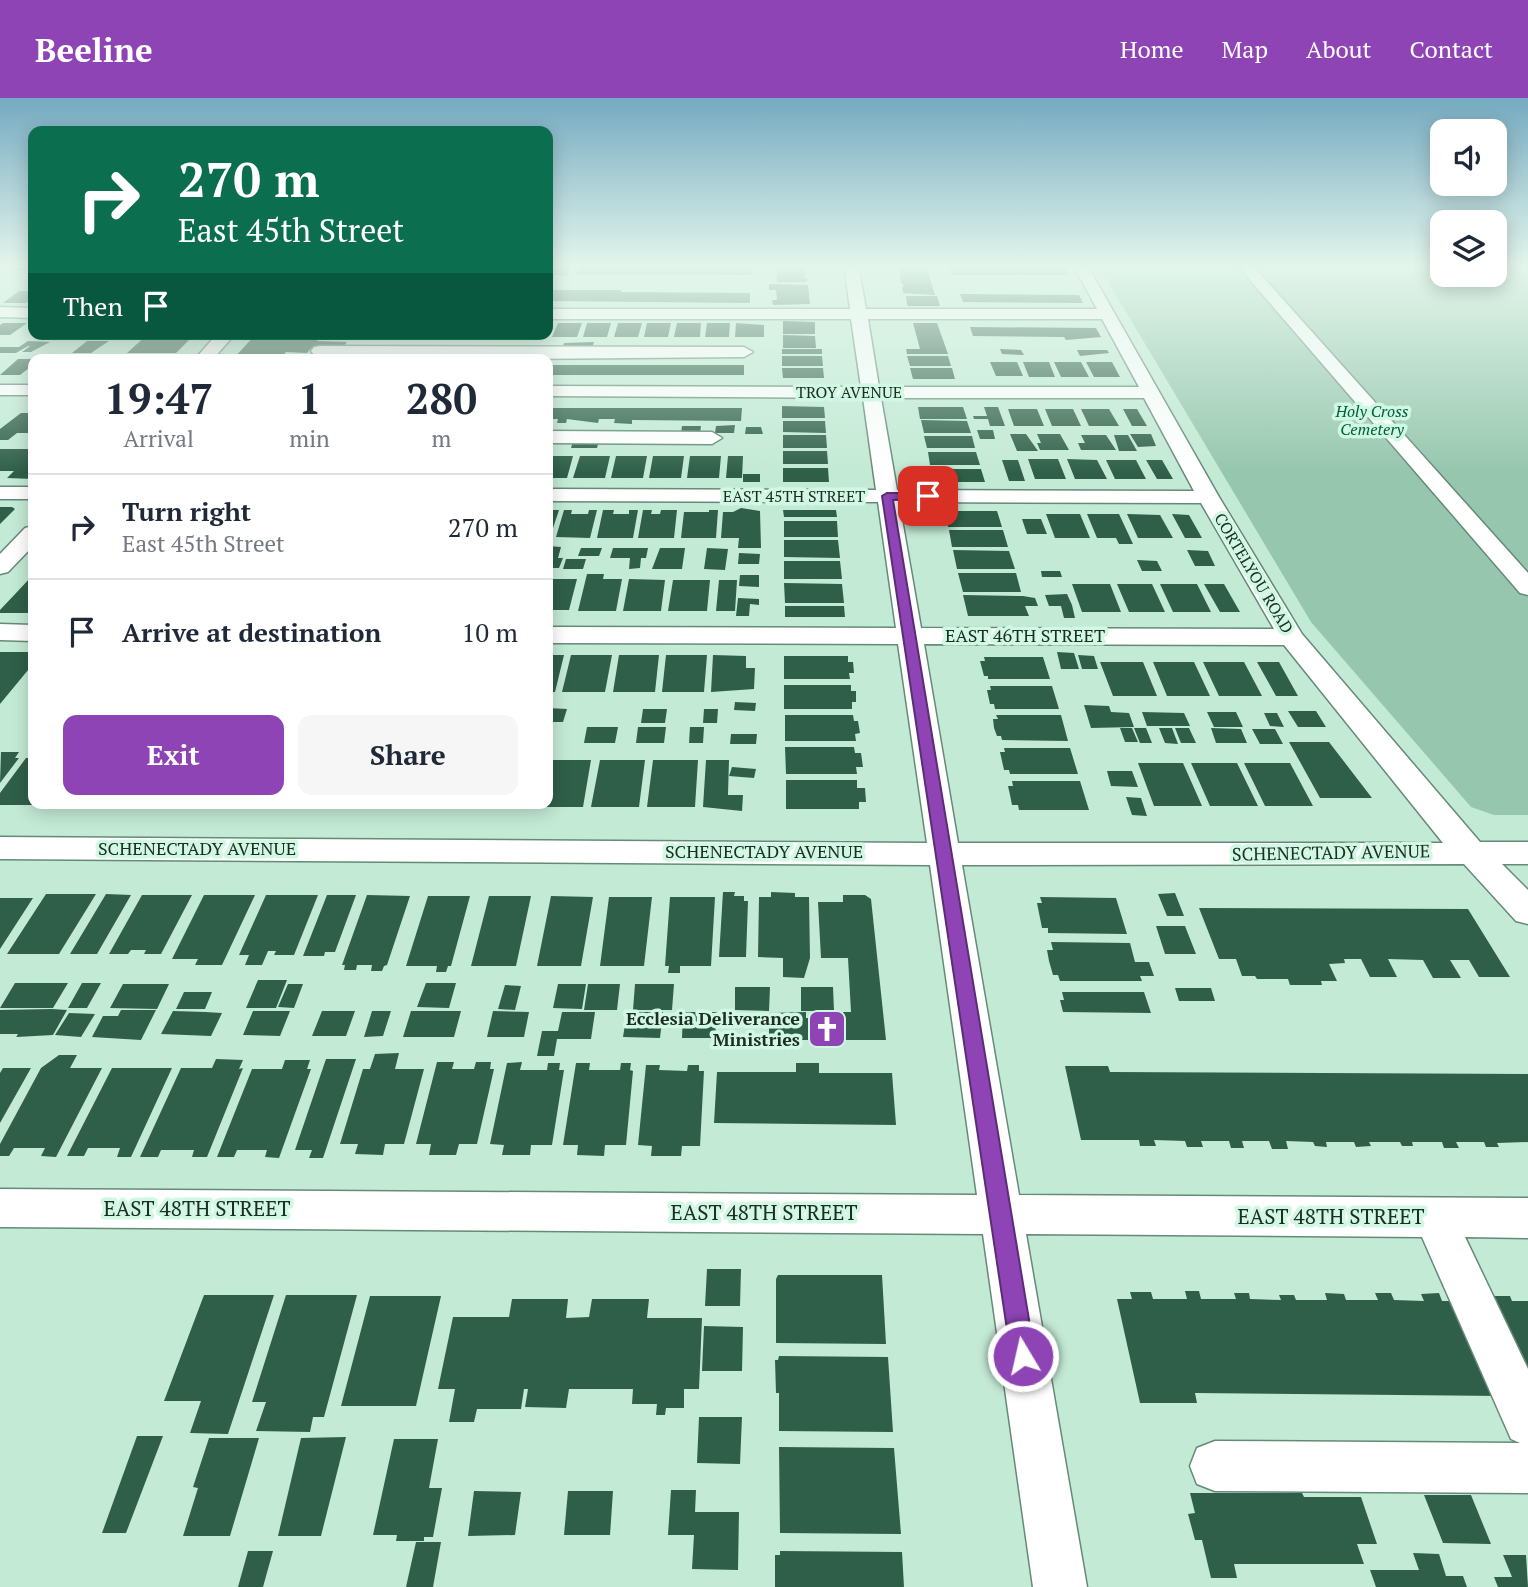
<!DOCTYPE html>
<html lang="en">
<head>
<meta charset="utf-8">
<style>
  :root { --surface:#fff; --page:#f6f6f7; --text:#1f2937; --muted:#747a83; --line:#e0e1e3; --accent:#8e44b5 }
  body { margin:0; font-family:"PT Serif",serif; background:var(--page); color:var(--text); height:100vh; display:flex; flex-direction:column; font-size:26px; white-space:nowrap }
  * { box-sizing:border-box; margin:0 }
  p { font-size:23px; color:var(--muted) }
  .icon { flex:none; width:38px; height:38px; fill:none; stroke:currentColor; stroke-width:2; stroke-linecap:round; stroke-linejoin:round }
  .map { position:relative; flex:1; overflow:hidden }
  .details { position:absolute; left:28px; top:256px; width:525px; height:455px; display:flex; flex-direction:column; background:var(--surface); border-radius:14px; box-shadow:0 4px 18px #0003 }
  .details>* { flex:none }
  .top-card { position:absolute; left:28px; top:28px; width:525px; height:214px; border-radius:14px; box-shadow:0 4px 18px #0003; background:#0b6e4f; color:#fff; overflow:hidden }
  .tools { position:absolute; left:1430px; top:21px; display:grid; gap:14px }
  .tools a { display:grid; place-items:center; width:77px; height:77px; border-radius:14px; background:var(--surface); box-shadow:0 4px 18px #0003; font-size:35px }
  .pin { position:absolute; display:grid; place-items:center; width:60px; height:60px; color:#fff; margin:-30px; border-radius:14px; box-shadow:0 4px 10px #0006 }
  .me { position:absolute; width:77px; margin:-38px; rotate:351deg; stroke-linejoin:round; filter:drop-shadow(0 0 5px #0008) }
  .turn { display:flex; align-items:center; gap:24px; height:147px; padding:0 35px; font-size:32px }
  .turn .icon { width:91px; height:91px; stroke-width:2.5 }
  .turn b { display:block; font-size:49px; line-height:60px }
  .then { display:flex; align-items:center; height:66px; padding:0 35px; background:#0003; gap:14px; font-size:26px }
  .eta { display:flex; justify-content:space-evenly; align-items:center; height:119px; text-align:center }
  .eta b { font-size:42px; font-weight:700; line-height:49px }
  .button { display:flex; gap:14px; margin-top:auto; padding:14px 35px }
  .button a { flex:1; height:80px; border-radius:14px; background:var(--accent); color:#fff; font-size:28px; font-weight:700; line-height:80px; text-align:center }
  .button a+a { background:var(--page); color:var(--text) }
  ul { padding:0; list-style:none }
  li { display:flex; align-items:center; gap:21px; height:105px; padding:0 35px; border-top:2px solid var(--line) }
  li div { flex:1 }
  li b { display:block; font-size:26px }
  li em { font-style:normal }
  header { display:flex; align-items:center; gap:42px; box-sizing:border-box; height:98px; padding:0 35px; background:var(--accent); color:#fff }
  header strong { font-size:33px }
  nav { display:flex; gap:38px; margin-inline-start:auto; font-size:24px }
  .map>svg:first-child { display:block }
</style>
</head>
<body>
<header>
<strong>Beeline</strong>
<nav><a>Home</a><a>Map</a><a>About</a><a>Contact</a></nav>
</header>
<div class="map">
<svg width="1528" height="1489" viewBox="0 0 1528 1489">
  <rect width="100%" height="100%" fill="#c3ead5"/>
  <path fill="#96c6ad" d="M1098 167H1442V177H1494L1495 167H1528V717H1494L1471 709 1311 524Z"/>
  <path fill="#2f5f49" d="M18 167H33V171L8 173Z
    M548 167 557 168 571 167 567 178 548 176Z
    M580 167 709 168 752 167 751 177 576 176Z
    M776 167H804L806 178H803L804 180H807V184H777Z
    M899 167H926L935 197 903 195 902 189H904L899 179H902L897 170H900Z
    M949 168H1063L1069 177H952Z
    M769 186 808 187 810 206 773 207 772 202H777L776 192H769Z
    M548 192H621V194L750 195V205L548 203Z
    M19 193H33V200L26 205H3Z
    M960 196 1079 197 1083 205 963 204Z
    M906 198H937L940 208H909L907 207Z
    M783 223 815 224V236H783Z
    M3 225H27L10 237H0V227Z
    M558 225H582L577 239H552Z
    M587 225H611L607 239H583Z
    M618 225H642L638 239H614Z
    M647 225H671L668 239H644Z
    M677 225H701L700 239H674Z
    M707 225H730L729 239H705Z
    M736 225 764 227V239H735Z
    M913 225H937L948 256H907L906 251H920Z
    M970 229 1096 230 1101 239 1066 242 1064 239 973 238Z
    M61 236H89L84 241 55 240Z
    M148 236H195L176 255H127Z
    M256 236H323L317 243 347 244 343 249 311 250 307 255 286 254 281 261H233Z
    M783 237 815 238 816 250H783Z
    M28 243 50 244 31 254H22L30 248H28L16 255H0V249H19Z
    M87 243H109L91 255H72Z
    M594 244 592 250H562L564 245Z
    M782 251H822V256H782Z
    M1000 251 1021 252 1024 257 1002 256Z
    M1077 252H1107L1109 255 1080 258Z
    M782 258H822L823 268H782Z
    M907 258H948L951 268H910Z
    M18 261H33V267L20 277H0Z
    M990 264H1017L1023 278H996Z
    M1023 264H1049L1055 279H1029Z
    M1054 264H1081L1089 279H1061Z
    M1086 264H1112L1120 279H1094Z
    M548 267H744V277H548Z
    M782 270H823L824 280H783Z
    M910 270H952L955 281H913Z
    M782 308 824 309 825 320H782Z
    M918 309H963L967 321H920Z
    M984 309H998L1005 328H990L988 321H974L973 318H987Z
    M548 310H742L741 323 632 322V326L614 325 615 321H599L598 325 567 321 566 325H557L558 321H548Z
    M1008 311H1037L1044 328H1014Z
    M1045 311H1073L1081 328H1052Z
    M1081 311H1109L1119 328H1089Z
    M1123 311H1137L1147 328H1132Z
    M21 315H33V335H17L8 342H0V331Z
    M921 322 967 323 971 335H924Z
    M783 323H825L826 335 783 334Z
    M735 327 734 335H715L716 328Z
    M682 328H701L700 335H681Z
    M746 329H761L763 336H745Z
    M977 332H993L995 341H980Z
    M1010 336H1026L1038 353H1017Z
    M1037 336H1060L1069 352H1040L1037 345H1041Z
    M1130 336H1151L1156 348 1138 349Z
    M783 337H826L827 350H783Z
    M1081 337H1106L1116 352H1081L1078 345H1085Z
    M1114 337H1128L1137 353H1119Z
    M924 338H972L975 350H927Z
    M573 343H599L597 350H571Z
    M0 351H33V381L7 380 14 373H0Z
    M783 353H827L828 366H783Z
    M928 354H976L980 367H930Z
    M548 358H573L567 380H548Z
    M580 358H610L605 380H573Z
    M616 358H647L643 380H611Z
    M653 358H684L681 380H649Z
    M690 358H721L719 380H687Z
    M728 358H743L742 380H726Z
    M1028 361H1058L1066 381H1035Z
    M1067 361 1097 362 1107 381H1075Z
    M1002 362H1018L1025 383H1009Z
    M1106 362H1136L1146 381H1115Z
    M1146 362H1162L1173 381H1157Z
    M783 370H828L829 384H783Z
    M931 371H981L985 384H934Z
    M743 376H760V384H743Z
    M0 409H12L15 411 0 426Z
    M741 410 760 413 761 450H738L739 440H721L723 414H733Z
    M549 412H559L550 439H548Z
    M564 412H572L571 416H588L589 412H597L590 440 556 439Z
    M603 412H614L613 416H629V412H638L633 440H597Z
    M643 412H652L651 416H660L661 412H677L674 440H638Z
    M709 412H718L716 440H681L684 414H709Z
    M783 412H836L837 419H784Z
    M944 413H997L1002 429H948Z
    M1046 416H1080L1090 440H1055Z
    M1087 416H1119L1133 446H1119L1116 440H1097Z
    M1127 416 1160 417 1173 440H1138Z
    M1172 416 1189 417 1202 440H1185Z
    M1022 421H1041L1047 436H1027Z
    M784 423H837L838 439H784Z
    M949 432H1003L1008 449H952Z
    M784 442H838L840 460 784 459Z
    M548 448 561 449 558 460H563L559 470H548Z
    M581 450H602L599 458H578Z
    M613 450H648L646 460H641L640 470 629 471 630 460H610Z
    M660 450H685L682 471H652Z
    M707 450 728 451 725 472 704 471Z
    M953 452 1009 453 1015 471H957Z
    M1187 452 1208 453 1215 468H1195Z
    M739 455 760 456 759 466H738Z
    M566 461H586L583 471H563Z
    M1137 462 1157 463 1162 473H1142Z
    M784 463H840L842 481H784Z
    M1041 473H1060L1062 479H1042Z
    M958 475H1016L1021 494H963Z
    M587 476H604L603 481H622L616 513H578Z
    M33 477V515H0V512Z
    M740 477H759V489L739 488Z
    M548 481H577L569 512H548Z
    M629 481 665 482 661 513H623Z
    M673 482H710L707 513H668Z
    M719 482H737L735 513H716Z
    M784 485 842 486 844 505H785Z
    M1072 486H1110L1121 514H1082Z
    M1117 486H1152L1165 514H1129Z
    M1160 486H1197L1211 514H1173Z
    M1204 486H1224L1240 514H1220Z
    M1067 496 1072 507 1075 520H1064L1061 508H1049L1045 497Z
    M963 497 1023 498 1035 500 1038 508H1025L1029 518H968Z
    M738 500 759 501V507L750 506 749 518H736Z
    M785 508H844L845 519H785Z
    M0 554H33V566L0 606Z
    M1057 554 1074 555 1079 571H1061Z
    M548 557H564L555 594H548Z
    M571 557H612L605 594H562Z
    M619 557H659L655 594H613Z
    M666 557H707L704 594H662Z
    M713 557 746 558V570H755L754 591 711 594Z
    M1078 557 1094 558 1098 571H1082Z
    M784 558H848V564H853L854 575H849L850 581H784Z
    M984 559H1043L1050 581H988V578H984L980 563H985Z
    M1100 564H1143L1157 598H1113Z
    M1153 564H1194L1210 598H1167Z
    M1203 564H1244L1262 598H1219Z
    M1257 564H1279L1298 598H1276Z
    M784 587H851V593H856V604H852V611H784Z
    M990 588H1052L1059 611H995L994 606H990L987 592H991Z
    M735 604 756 605 755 613 734 612Z
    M1084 607 1109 608 1111 614 1129 615 1134 629 1091 630Z
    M548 610 567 611 563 624H548Z
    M643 611H667L665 625H641Z
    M704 611H718L717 625H703Z
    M1288 613H1316L1326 629H1298Z
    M1142 614 1184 615 1190 628H1147Z
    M1207 614H1236L1243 629H1214Z
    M1264 615H1277L1284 629 1270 628Z
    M785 617H853L854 623H858L860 635 855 636 856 643H785Z
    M996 617H1061L1068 643 1002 642 1001 638H997L994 630 993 621H998Z
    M587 629H618L615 645H584Z
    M638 629H666L664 645H636Z
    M690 629H704L703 645H689Z
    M1120 630H1132L1138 644H1125Z
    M1134 630H1146L1152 645H1140Z
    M1159 630H1172L1178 646 1165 645Z
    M1175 630H1189L1196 645H1181Z
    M1211 630 1241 631 1247 645H1216Z
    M1252 631H1275L1283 646H1260Z
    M731 636H757L756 646H730Z
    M1289 644H1329L1372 700H1320Z
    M785 649H854L855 655H861L863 669H856L857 676H786Z
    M1004 650H1070L1078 676H1010L1009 672H1004L1000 654H1005Z
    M1 654H19L15 660H19L0 685Z
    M26 660H33V707H0V695Z
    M548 662H591L583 709H536V705H548Z
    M600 662H645L639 709H591Z
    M653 662H698L695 709H647Z
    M706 662H729L728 697H743L742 713 703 709Z
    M1138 665H1183L1202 708H1154Z
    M1191 665H1237L1258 708H1210Z
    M1244 665H1290L1313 708H1265Z
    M732 669 756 671 754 680 729 678Z
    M1107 673H1132L1138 689 1111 688Z
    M786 682H857V690H865L866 704H859V711H786Z
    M1012 683H1080L1089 712H1019L1018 707H1012L1010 697 1008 688H1013Z
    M1126 699 1141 700 1147 718 1132 717Z
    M280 705H327L326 708H279Z
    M374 705H416L415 708H373Z
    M425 705H471L470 708H424Z
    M480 705H527V709L479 708Z
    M723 794H735L734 798H744V803H748L746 859H719Z
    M771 794 795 795V799H809L810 860 804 880 783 879V860L758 859 759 799H771Z
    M1175 795 1184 818H1167L1158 796Z
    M46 796H96L59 856H7Z
    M106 796 131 797 97 856H70Z
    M142 797H192L161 856H144L146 852H131L128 856H109Z
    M204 797H255L222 867H195L198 861H172Z
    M266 797H318L294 857H274L276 853H268L262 867H245L249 857H239Z
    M327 797H356L335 854H325L324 858H303Z
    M367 797 410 798 387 867 384 868 382 873H371L372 867H357L356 872H344L345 867H342Z
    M843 797H865L871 801 886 942H769V915L806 914V920H843V914H851L848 860H821L818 804H843Z
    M428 798H470L451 868H448L446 874H436L437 868H406Z
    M489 798H531L516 868H471Z
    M551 798 593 799 581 868H537Z
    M609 799H652L644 868H600Z
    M670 799H715L711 868H680V875H668L669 868H665Z
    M1040 799 1116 800 1127 836 1048 835V830H1042L1037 805H1042Z
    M0 800H33L0 851Z
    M1199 810 1468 811 1510 879H1479L1469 862H1450L1461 880H1433L1423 862 1388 861 1397 879H1370L1361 861H1344L1345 865 1329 866 1337 883H1321L1322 887H1290L1288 881H1257L1255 878H1242L1236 861H1219Z
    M1156 828H1185L1196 856H1165Z
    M1051 844 1130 845 1135 864H1149L1154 878H1140L1142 883H1060L1058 877H1053L1049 863 1047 852H1053Z
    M258 882H287L276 910H246Z
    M15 885H68L53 910H0Z
    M82 885H101L87 910H68Z
    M426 885H456L449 910 417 909Z
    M123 886H169L157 911 110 910Z
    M288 886H303L294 910 278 909Z
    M558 886H586L582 911 553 910Z
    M588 886H620L617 912H584Z
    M635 886H674L672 912H633Z
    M505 887 521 888 515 912 498 911Z
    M735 889H770L769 913 735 912Z
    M801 889H833L834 913H801Z
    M1175 890H1211L1215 903H1179Z
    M184 894H212L205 911H176Z
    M1062 894H1144L1151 915 1063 914 1060 902H1064Z
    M0 912 52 911 67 912 53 937 16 939 18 936H0Z
    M121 912H156L141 942 92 939 103 918H118Z
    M173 913 205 914 222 915 211 938 161 936Z
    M253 913H290L280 938 243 937Z
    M322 913H355L346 938H312Z
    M372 913H391L383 938 364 939Z
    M411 913H461L454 939H403Z
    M493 913 529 914 524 939H487Z
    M562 914H595L591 941H557L554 958H537L542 933H558Z
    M627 914H663L660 940 623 939Z
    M683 914H717L715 940H682Z
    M69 915 95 916 81 939 55 937Z
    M399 955 395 971H424L404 1046H385L383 1057 355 1056 358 1046H340L363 971H370L375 956Z
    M59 957H77L70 970H102L56 1059 41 1058 45 1050H14L9 1058H0V1046L41 970Z
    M216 961 243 962 239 971 243 970 207 1059H192L194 1052H161L158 1059H140L181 970H212Z
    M326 961H356L323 1060H309L312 1052H295Z
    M285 962H310L307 971H311L279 1060 265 1059 267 1052H237L234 1059H217L252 971H282Z
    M437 964H454L452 971H474L476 964H491L490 971H494L477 1046H459L456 1057H429L431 1046H416Z
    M522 964 520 972H547L548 965H560L559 972H564L552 1047H531L530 1057H502L504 1047 490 1046 507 965Z
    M576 965H590L589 972H620L621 965H631L630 972 633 973 626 1047H605L604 1058 577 1057 578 1047H563Z
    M796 965H819V975H892L896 1027 714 1025 717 974H796Z
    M646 967H660L659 972 687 973 688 967H699V973H704L700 1048H682L681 1058H651L652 1048 638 1047Z
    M1065 968H1108L1110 974 1528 976V1044L1497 1045 1499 1049H1486L1484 1044H1456L1459 1050H1444L1442 1044H1412L1413 1048H1402L1400 1044H1369L1371 1048 1356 1049 1354 1044H1326L1327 1049 1315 1048 1313 1044 1286 1043 1288 1051H1272L1269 1043H1242L1244 1050H1231L1229 1043H1201L1203 1049H1187L1185 1043 1154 1042 1156 1048H1140L1139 1042H1081Z
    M3 970H31L0 1025V975Z
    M112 970H172L131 1059H117L120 1050H88L84 1058H67Z
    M707 1171H741L740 1208H705Z
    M778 1177H882L886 1246 776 1245V1181Z
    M1185 1193H1199L1201 1201H1236L1234 1195H1249L1250 1201 1281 1202 1279 1197H1294L1296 1202H1327L1325 1195 1344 1196 1346 1202H1378L1375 1195H1391L1394 1202 1424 1203 1421 1196 1439 1195 1442 1203H1459L1502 1298 1195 1295 1197 1305H1140L1117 1201H1132L1130 1194H1151L1153 1201H1187Z
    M204 1197H274L228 1336 190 1335 201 1303H164Z
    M286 1197H357L324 1319H313L310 1334 256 1333 266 1304H252Z
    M370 1198H441L416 1308H341Z
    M1494 1198H1510L1512 1203H1528V1298L1482 1203H1497Z
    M512 1201H568L566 1220 589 1219 592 1201H649L647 1220H702L699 1291H684V1310H666L665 1317H656L657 1306H632L633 1291H569L566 1310 525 1309 528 1291H524L521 1311H477L474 1324H449L455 1291H438L453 1219H509Z
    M704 1228 743 1229 742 1273H702Z
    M779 1258 888 1259 893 1334 779 1333V1295H776L775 1262H778Z
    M699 1319H742L740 1366 697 1365Z
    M137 1338H163L126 1435H102Z
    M346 1339 321 1438H278L301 1340Z
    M209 1340H259L230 1438H183L198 1390 193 1389Z
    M394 1341H438L429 1390H442L433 1439H424V1443H396L397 1437H373Z
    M779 1349 894 1350 901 1436 780 1435Z
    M671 1392H696L695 1414H739L738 1472 692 1471 694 1437H668Z
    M474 1393 521 1394 515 1437 468 1438Z
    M568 1393H613L610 1437H564Z
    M1190 1395H1302L1304 1399H1361L1377 1446H1357L1364 1466H1234L1237 1480H1211L1202 1442H1195L1188 1416 1195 1415Z
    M1424 1397H1471L1491 1446 1443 1445Z
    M416 1444H441L433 1489H406Z
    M248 1453H273L263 1489H238Z
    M780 1453 902 1454 904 1489H775V1457H780Z
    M1413 1455 1439 1456 1446 1478H1463L1467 1489H1376L1370 1472H1419Z
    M1503 1457H1526L1528 1489H1498L1494 1479H1512Z"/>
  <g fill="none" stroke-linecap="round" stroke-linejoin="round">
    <defs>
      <path id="minor" d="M844 167H858L866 211H1097L1073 167H1087L1219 399 1302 536 1480 744H1528V766H1502L1528 792V826L1516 823 1464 766 962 767 1019 1097 1528 1100V1140L1465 1139 1528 1271V1395L1215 1393 1197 1386 1190 1368 1197 1350 1215 1343 1520 1345 1511 1341 1422 1139 1026 1136 1087 1489H1033L983 1136 0 1129V1091L977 1097 930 767 0 761V739L927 745 898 546 548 545V529L896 530 878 404 548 403V391L876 392 863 300 548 298V288L861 289 851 221H548V211H850ZM868 221H1102L1139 289H879ZM881 300H1144L1194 393 897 392ZM899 404 1201 405 1274 531 921 530ZM924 546 1284 547 1443 745H958Z
        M1237 167H1252L1528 475V497L1520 495Z
        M0 209 33 210V220L0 219Z
        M217 236H235L213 261H195Z
        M320 248 744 249 753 254 744 259 521 261 314 257 311 253 314 249Z
        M0 287H33V297H0Z
        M548 333 712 334 722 340 712 346 548 345Z
        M0 389H33V401H0Z
        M33 428V448L8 474 0 476V456L25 430Z
        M0 526 33 527V543L0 542Z"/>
    </defs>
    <use href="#minor" stroke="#668a77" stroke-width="3"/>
    <use href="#minor" fill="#fff" fill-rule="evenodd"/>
  </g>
  <linearGradient id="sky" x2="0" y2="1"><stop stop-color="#75aac0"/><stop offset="0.45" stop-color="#e4f6ec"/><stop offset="1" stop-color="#e4f6ec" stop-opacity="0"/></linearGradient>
  <rect width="1528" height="375" fill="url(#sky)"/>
  <path fill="#8e44b5" stroke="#5c2c76" stroke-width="2" d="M928 395 931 396V401L893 402 1035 1258 1032 1267 1023 1270 1015 1267 1011 1258 882 398 887 395Z"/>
  <defs>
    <symbol id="church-square" viewBox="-11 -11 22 22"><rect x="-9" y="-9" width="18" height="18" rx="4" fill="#8e44b5" stroke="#d0f8e2"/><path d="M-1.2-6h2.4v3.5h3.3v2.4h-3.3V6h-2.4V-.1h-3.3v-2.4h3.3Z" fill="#fff"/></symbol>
  </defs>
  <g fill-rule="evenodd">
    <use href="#church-square" x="805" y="909" width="44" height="44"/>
  </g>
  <g text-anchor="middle" stroke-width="7" stroke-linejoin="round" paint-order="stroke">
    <g font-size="16" fill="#1d2c24" stroke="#d0f8e2">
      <text x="849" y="300">TROY AVENUE</text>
      <text x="794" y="404">EAST 45TH STREET</text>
      <text transform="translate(1254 475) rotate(59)" y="6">CORTELYOU ROAD</text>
    </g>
    <g font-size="16" font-style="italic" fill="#00603f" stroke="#d0f8e2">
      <text x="1372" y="319">Holy Cross<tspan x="1372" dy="18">Cemetery</tspan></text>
    </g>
    <g font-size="18" fill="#1d2c24" stroke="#d0f8e2">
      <text x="1025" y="544">EAST 46TH STREET</text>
      <text x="197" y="757">SCHENECTADY AVENUE</text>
      <text x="764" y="760">SCHENECTADY AVENUE</text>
      <text transform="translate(1331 755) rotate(-1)" y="6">SCHENECTADY AVENUE</text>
    </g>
    <g font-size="18" font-weight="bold" fill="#1d2c24" stroke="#d0f8e2" text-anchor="end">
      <text x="800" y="927">Ecclesia Deliverance<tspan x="800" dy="21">Ministries</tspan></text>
    </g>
    <g font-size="21" fill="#1d2c24" stroke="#d0f8e2">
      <text x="197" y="1118">EAST 48TH STREET</text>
      <text x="764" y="1122">EAST 48TH STREET</text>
      <text x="1331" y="1126">EAST 48TH STREET</text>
    </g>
  </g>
</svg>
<div class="tools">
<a><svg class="icon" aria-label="sound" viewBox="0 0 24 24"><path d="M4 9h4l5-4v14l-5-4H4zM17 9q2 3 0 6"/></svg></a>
<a><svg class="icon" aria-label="layers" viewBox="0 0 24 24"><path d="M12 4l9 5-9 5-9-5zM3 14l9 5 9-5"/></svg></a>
</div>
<div class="pin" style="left:928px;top:398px;background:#d93025"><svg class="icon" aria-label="arrive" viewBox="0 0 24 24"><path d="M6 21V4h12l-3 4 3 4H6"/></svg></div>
<svg class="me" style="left:1023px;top:1258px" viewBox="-20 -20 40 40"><circle r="17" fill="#8e44b5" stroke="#fff" stroke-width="3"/><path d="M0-11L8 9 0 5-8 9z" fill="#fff"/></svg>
<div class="top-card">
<div class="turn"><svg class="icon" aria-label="right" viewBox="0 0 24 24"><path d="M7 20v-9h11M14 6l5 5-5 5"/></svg><div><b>270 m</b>East 45th Street</div></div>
<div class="then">Then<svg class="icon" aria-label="arrive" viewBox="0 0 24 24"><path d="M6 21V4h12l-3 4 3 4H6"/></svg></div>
</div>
<section class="details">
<div class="eta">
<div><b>19:47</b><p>Arrival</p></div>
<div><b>1</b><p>min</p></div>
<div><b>280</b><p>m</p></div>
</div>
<ul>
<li><svg class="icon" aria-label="right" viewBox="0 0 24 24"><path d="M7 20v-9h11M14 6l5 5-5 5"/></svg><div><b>Turn right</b><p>East 45th Street</p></div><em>270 m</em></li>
<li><svg class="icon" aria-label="arrive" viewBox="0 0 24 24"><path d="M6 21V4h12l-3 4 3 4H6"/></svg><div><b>Arrive at destination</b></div><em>10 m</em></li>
</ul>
<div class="button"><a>Exit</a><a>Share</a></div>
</section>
</div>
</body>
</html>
